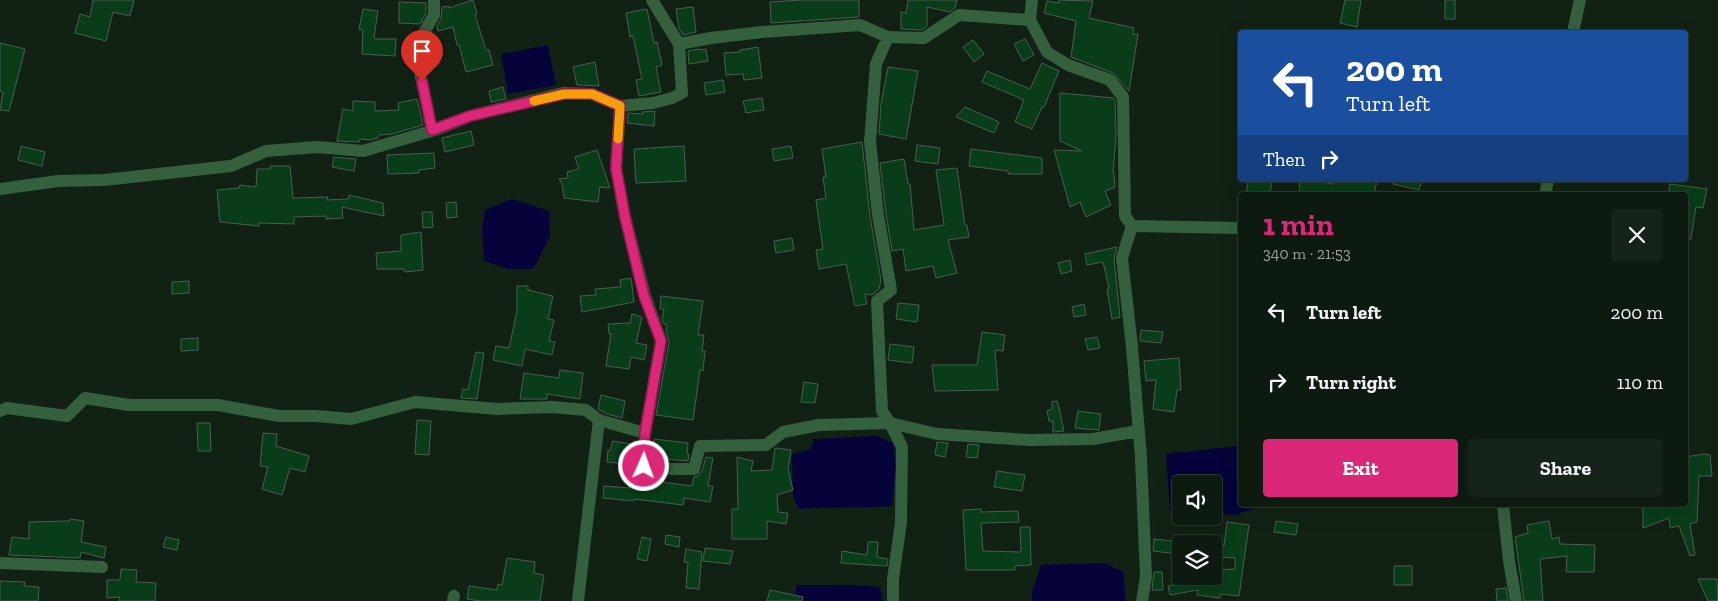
<!DOCTYPE html>
<html lang="en">
<head>
<meta charset="utf-8">
<style>
  :root { --surface:#0d1a0f; --page:#162318; --text:#f1f3f6; --muted:#9aa19e; --line:#2d382f; --accent:#db2777 }
  body { margin:0; font-family:"Zilla Slab",serif; background:var(--page); color:var(--text); height:100vh; display:flex; flex-direction:column; font-size:19px; white-space:nowrap }
  * { box-sizing:border-box; margin:0 }
  p { font-size:16px; color:var(--muted) }
  .icon { flex:none; width:28px; height:28px; fill:none; stroke:currentColor; stroke-width:2; stroke-linecap:round; stroke-linejoin:round }
  .map { position:relative; flex:1; overflow:hidden }
  .details { position:absolute; left:1238px; top:192px; width:450px; height:315px; display:flex; flex-direction:column; background:var(--surface); border-radius:5px; box-shadow:0 5px 20px #0002,0 0 0 1px var(--line) }
  .details>* { flex:none }
  .hud { position:absolute; left:1238px; top:30px; width:450px; height:152px; border-radius:5px; box-shadow:0 5px 20px #0002,0 0 0 1px var(--line); background:#1a4fa0; color:#fff; overflow:hidden }
  .controls { position:absolute; left:1172px; top:475px; display:grid; gap:10px }
  .controls a { display:grid; place-items:center; width:50px; height:50px; border-radius:5px; background:var(--surface); box-shadow:0 5px 20px #0002,0 0 0 1px var(--line); font-size:25px }
  .pin { position:absolute; display:grid; place-items:center; width:42px; height:42px; color:#fff; margin:-51px -21px; border-radius:50% 50% 50% 0; rotate:-45deg; box-shadow:0 0 5px #0007 }
  .pin .icon { rotate:45deg }
  .me { position:absolute; width:55px; margin:-28px; rotate:2deg; stroke-linejoin:round; filter:drop-shadow(0 0 4px #0008) }
  .turn { display:flex; align-items:center; gap:18px; height:105px; padding:0 25px; font-size:22px }
  .turn .icon { width:65px; height:65px; stroke-width:2.5 }
  .turn b { display:block; font-size:35px; line-height:42px }
  .then { display:flex; align-items:center; height:48px; padding:0 25px; background:#0003; gap:10px; font-size:19px }
  .round { display:grid; place-items:center; flex:none; width:52px; height:52px; border-radius:5px; background:var(--page) }
  .headline { display:flex; align-items:center; justify-content:space-between; height:85px; padding:0 25px }
  h1 { font-size:30px; font-weight:700; line-height:38px; color:var(--accent) }
  .cta { display:flex; gap:10px; margin-top:auto; padding:10px 25px }
  .cta a { flex:1; height:58px; border-radius:5px; background:var(--accent); color:#fff; font-size:20px; font-weight:700; line-height:58px; text-align:center }
  .cta a+a { background:var(--page); color:var(--text) }
  ul { padding:0; list-style:none }
  li { display:flex; align-items:center; gap:15px; height:70px; padding:0 25px }
  li div { flex:1 }
  li b { display:block; font-size:19px }
  li em { font-style:normal }
  .map>svg:first-child { display:block }
</style>
</head>
<body>
<div class="map">
<svg width="1718" height="601" viewBox="0 0 1718 601">
  <rect width="100%" height="100%" fill="#112214"/>
  <path fill="#06033a" d="M548 45 556 85 508 94 501 54Z
    M512 199 549 211 550 237 533 269H508L484 261 482 230 485 210Z
    M877 436 893 443 896 466 892 506C861 508 830 507 799 509L793 497 792 454 811 449 814 439Z
    M1237 446H1240V505H1264L1235 515 1214 513V484H1181V512L1170 511 1166 454Z
    M1104 563 1123 572 1126 601H1032V593L1041 565Z
    M797 585H851L880 587 883 601H794Z"/>
  <path fill="#093d1a" stroke="#4b5e4e" d="M93 0H134L130 16 113 12 106 41 75 33 80 14 90 17Z
    M473 0 477 14 475 15 486 50H489L493 65 466 72 459 45H457L453 27 438 31 437 26 441 19 442 7 449 6V8Z
    M800 0H859V17L771 23 770 2Z
    M908 0H957L955 8 950 12 927 7V26L922 30 901 29V12L906 13Z
    M1059 0 1093 1 1089 18 1134 28 1133 34H1138L1129 91 1113 73 1071 57 1076 21 1044 13 1047 1 1059 3Z
    M1345 0H1361L1357 27 1340 23Z
    M1445 0H1455V19H1445Z
    M399 2 426 3V13L420 24 399 23Z
    M693 7 696 32 683 35 679 28 676 9Z
    M363 9 378 11 374 37 375 39H396L395 56 362 54 363 30 359 29Z
    M647 9 654 43 657 42 662 65 656 67 661 92 639 96 636 80 642 79 633 36 630 37 626 13Z
    M1025 39 1034 55 1023 61 1014 44Z
    M973 40 984 54 974 62 963 47Z
    M0 43 25 49 9 111 0 110 3 92 0 91Z
    M758 47 762 78 744 80 743 74 726 75 724 53 740 52V50Z
    M699 49V50L706 49 708 61 689 64 688 51Z
    M595 62 599 86 577 85 573 67Z
    M1042 63 1059 71 1044 107H1042L1032 129 1015 122 1024 100 982 82 987 71 1030 89Z
    M888 67 918 71 906 139 879 134 881 104Z
    M723 80 725 92 706 95 704 83Z
    M503 87 506 99 491 102 489 91Z
    M1060 93 1114 98 1115 100 1116 135 1113 173H1114L1115 187 1105 191 1111 205 1086 217 1080 202 1070 207 1054 150 1082 151 1060 141Z
    M762 98 764 110 746 113 743 101Z
    M417 99 423 125 392 134 379 135 378 138 370 140 360 139 359 142 337 141 343 109 353 111V101L375 102V111L399 110 398 103Z
    M965 107 999 122 994 133 956 117Z
    M655 111 654 126 627 123 628 113 643 114 642 112Z
    M471 131 474 145 445 152 442 138Z
    M862 142 870 216 881 280 879 289 872 295 865 294 867 304 855 306 846 264 819 269 816 250 823 249 816 200 826 198 823 177H826L822 149Z
    M917 145 940 148 938 164 915 161Z
    M21 146 45 152 42 166 18 160Z
    M684 146 686 181 636 183 634 149Z
    M791 146 793 158 774 161 772 149Z
    M971 149 1042 158V174H1008V171L969 166Z
    M597 150 610 188 600 187 598 202 564 198 562 184 559 179 568 178 567 172 579 169 575 157Z
    M434 153 435 168 419 170V173L388 174 387 155Z
    M334 157 356 159 354 171 332 167Z
    M904 159 908 184H910L914 230 944 225 936 170 957 168 965 225H967L969 237 948 240 957 273 936 278 933 266 906 271 903 249 892 251 886 214 880 163Z
    M270 166H290L293 198 328 197 327 200 348 199 349 195 383 203 384 216 342 207 343 218 326 219V216L294 217V224L259 223V226L220 222 217 190 239 188 240 185 256 187 257 169H270Z
    M1248 180H1272L1270 195H1246Z
    M1300 180H1311L1333 184V180H1377L1374 195H1299Z
    M1393 180H1422L1419 190 1393 184Z
    M1670 184 1707 189 1703 208 1696 207 1691 239H1685V195H1668Z
    M456 202 457 217 447 218 446 203Z
    M422 212H432L433 227 423 228Z
    M421 232 423 270 405 272 404 269H377L376 253 401 251V235Z
    M792 238 794 250 776 253 774 241Z
    M1117 247 1114 259 1120 317 1112 319 1107 289 1109 288 1103 262 1087 265 1085 254Z
    M1070 260 1072 271 1061 274 1058 263Z
    M631 278 634 302 582 312 580 296 596 295 595 289 621 287 620 280Z
    M189 281V293L172 294V282Z
    M517 286H528V290L553 296 548 319 554 320 549 341 555 342 552 355 525 349 522 366 493 360 496 346 509 348 517 311Z
    M661 296 703 301 698 335H704L702 351H705L703 371 700 370 693 420 656 415 669 342 666 331 667 325 664 324 662 320 664 309H660Z
    M898 303 919 305 917 322 896 319Z
    M1084 304 1086 315 1074 317 1072 307Z
    M632 314 642 317 636 343 647 345 644 360 631 357 629 369 606 366 611 334H609L608 324 630 323Z
    M1141 330 1163 332 1161 343 1140 341Z
    M982 332 1005 335 1003 351 995 350 998 390 935 391 932 365H977Z
    M1097 337 1100 348 1088 350 1085 339Z
    M198 338V350L181 351V339Z
    M890 344 914 347 912 363 888 360Z
    M476 352 484 353 477 399 461 398 463 389 468 390Z
    M1179 358 1181 390H1177L1174 412 1153 409 1156 380 1146 381 1144 361Z
    M560 370 583 373 580 399 547 394V399H520L524 373 559 378Z
    M804 382 818 384 815 403 801 402Z
    M601 395 625 401 622 418 607 414 598 409Z
    M1057 401 1059 408 1064 431 1053 432V421H1049L1047 411 1052 409V402Z
    M1078 411 1101 414 1099 430 1075 428Z
    M417 420 431 421 429 455 415 454Z
    M197 423H210L211 451H198Z
    M263 433 277 434 276 446 309 456 305 472 290 468 282 495 262 489 268 467 260 466Z
    M654 439 688 443 687 454H689L688 461 652 458Z
    M613 441 637 445 636 465 607 462 608 450 610 451Z
    M937 442 948 443 945 457 935 455Z
    M968 444 979 445 977 458 966 457Z
    M775 448 791 450 788 469 793 490 777 495 778 512 788 513 786 524 767 521V539H732V509H738L737 457 753 461 751 471 772 470Z
    M1704 454 1710 455 1712 476H1699L1697 522 1690 524 1695 555 1690 556 1679 526 1670 528 1669 518 1643 528V508L1659 505H1685V457Z
    M706 457 713 458 708 486H713L710 502 684 498 683 505 634 499 633 501 603 498 604 486 629 488 630 478 692 486 694 477 698 476 702 471Z
    M997 471 1025 475 1022 491 994 487Z
    M981 509V512L1018 511 1019 522 981 523 983 551 1021 552 1020 527H1030L1031 565 1015 566V570H966L963 510Z
    M70 519 84 521 81 542 106 547 104 558 81 552 80 558 9 555 12 537 29 539V522L69 521Z
    M1276 521 1298 524 1296 535 1274 532Z
    M1549 521 1552 539 1559 537 1560 544 1595 545 1594 572H1566L1567 556 1540 559 1543 601H1524L1515 537 1528 533 1527 525Z
    M1227 522 1249 525 1239 596 1221 594 1220 598 1197 595 1198 590 1170 595 1168 586 1202 579 1203 576H1214V570L1235 569V558L1216 557 1218 544 1224 546Z
    M666 535 680 537 679 547 665 544Z
    M166 537 179 540 177 550 163 547Z
    M642 537 651 539 647 561 637 559Z
    M1154 539 1181 542V551L1170 553 1153 551Z
    M868 542H878L877 557 888 559 887 566 841 563 842 551 867 555Z
    M705 548 733 551 730 564 703 561Z
    M686 549 702 552 699 589 686 588 688 562H684Z
    M507 558 535 562 534 573 544 575 540 601H481L467 599 469 586 497 590 498 584 502 585Z
    M1394 566H1412V585H1394Z
    M121 569 137 570 136 582 156 583 155 601H119L120 597 107 598V580H120Z
    M1154 572H1162L1163 590H1152Z
    M1698 579H1717L1718 601H1708Z
    M0 581 25 582 24 586 39 587 38 601H0Z
    M1506 588 1508 601H1497L1496 589Z
    M770 590 803 597 802 601H767Z"/>
  <g fill="none" stroke-linecap="round" stroke-linejoin="round">
    <path stroke="#35603e" stroke-width="12" d="M652 0 679 44
      M1032 0 1030 20 1047 52 1068 65 1110 80 1123 97 1125 216 1132 226 1122 258 1132 347 1141 458 1146 577 1142 601
      M1573 32 1580 0
      M888 37 876 64 870 142 878 215 891 290 877 301 882 411 890 423 902 447 901 522 893 579V601
      M432 130 415 48 434 15V0
      M0 189 58 181 104 180 231 166 266 151 317 147 363 151 438 129 470 116 563 93 592 94 620 106 653 103 672 98 682 93 679 44 711 38 762 32 860 25 888 37 924 38 959 15 1030 20
      M1545 195 1548 180
      M1132 226 1240 228
      M0 411 7 408 67 416 85 398 129 405H218L279 416H316L351 419 415 402 497 409 552 407 586 410 599 420 578 601
      M599 420 645 433 661 341 645 296 625 217 616 168 620 106
      M645 433 644 466 671 469H694L700 446 766 445 783 432 819 425 890 423 937 434 1029 440 1093 439 1138 431
      M1503 505 1509 561 1516 601
      M0 563 102 567
      M453 601 454 596"/>
  </g>
  <g fill="none" stroke-linecap="round" stroke-linejoin="round">
    <defs>
      <path id="route" d="M422 81 432 130 470 116 564 94H592L620 106 616 168 625 217 644 296 661 341 645 433 644 466"/>
    </defs>
    <use href="#route" stroke="#8e194d" stroke-width="12"/>
    <use href="#route" stroke="#db2777" stroke-width="9"/>
    <path stroke="#f59e0b" stroke-width="9" d="M534 101 564 94H592L620 106 618 139"/>
  </g>
</svg>
<div class="controls">
<a><svg class="icon" aria-label="sound" viewBox="0 0 24 24"><path d="M4 9h4l5-4v14l-5-4H4zM17 9q2 3 0 6"/></svg></a>
<a><svg class="icon" aria-label="layers" viewBox="0 0 24 24"><path d="M12 4l9 5-9 5-9-5zM3 14l9 5 9-5"/></svg></a>
</div>
<div class="pin" style="left:422px;top:81px;background:#d93025"><svg class="icon" aria-label="arrive" viewBox="0 0 24 24"><path d="M6 21V4h12l-3 4 3 4H6"/></svg></div>
<svg class="me" style="left:644px;top:466px" viewBox="-20 -20 40 40"><circle r="17" fill="#db2777" stroke="#fff" stroke-width="3"/><path d="M0-11L8 9 0 5-8 9z" fill="#fff"/></svg>
<div class="hud">
<div class="turn"><svg class="icon" aria-label="left" viewBox="0 0 24 24"><path d="M17 20v-9H6M10 6l-5 5 5 5"/></svg><div><b>200 m</b>Turn left</div></div>
<div class="then">Then<svg class="icon" aria-label="right" viewBox="0 0 24 24"><path d="M7 20v-9h11M14 6l5 5-5 5"/></svg></div>
</div>
<section class="details">
<div class="headline"><div><h1>1 min</h1><p>340 m · 21:53</p></div><a class="round"><svg class="icon" aria-label="close" viewBox="0 0 24 24"><path d="M6 6l12 12M18 6L6 18"/></svg></a></div>
<ul>
<li><svg class="icon" aria-label="left" viewBox="0 0 24 24"><path d="M17 20v-9H6M10 6l-5 5 5 5"/></svg><div><b>Turn left</b></div><em>200 m</em></li>
<li><svg class="icon" aria-label="right" viewBox="0 0 24 24"><path d="M7 20v-9h11M14 6l5 5-5 5"/></svg><div><b>Turn right</b></div><em>110 m</em></li>
</ul>
<div class="cta"><a>Exit</a><a>Share</a></div>
</section>
</div>
</body>
</html>
